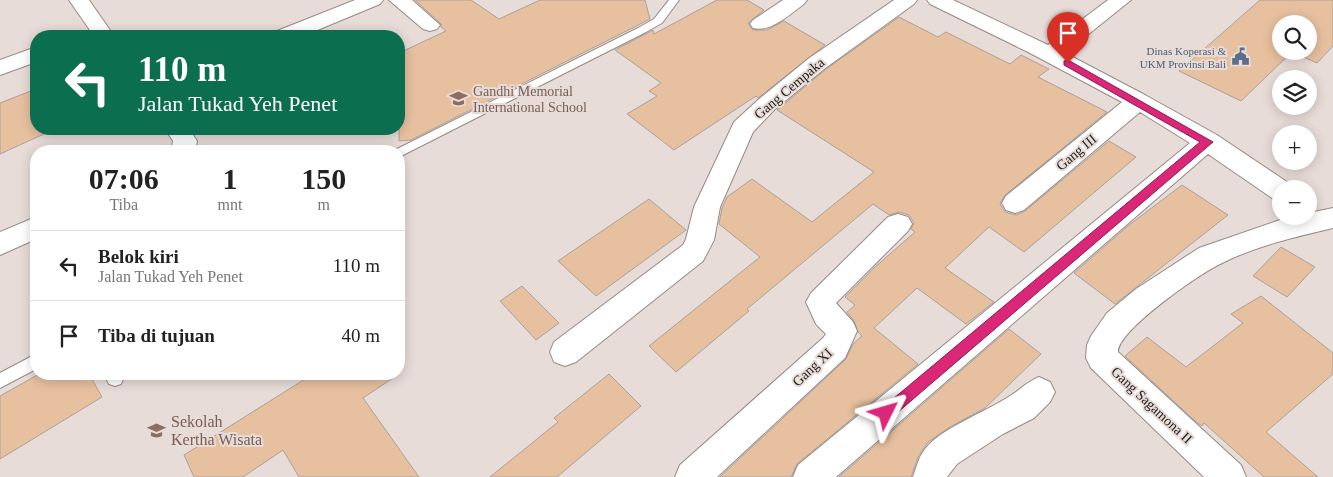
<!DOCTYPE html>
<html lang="id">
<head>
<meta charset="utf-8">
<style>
  :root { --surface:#fff; --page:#f2f2f2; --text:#222; --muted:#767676; --line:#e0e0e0 }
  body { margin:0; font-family:"Times New Roman",serif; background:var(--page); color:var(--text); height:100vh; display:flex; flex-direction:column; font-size:19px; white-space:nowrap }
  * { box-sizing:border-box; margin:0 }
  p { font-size:16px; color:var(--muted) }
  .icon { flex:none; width:28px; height:28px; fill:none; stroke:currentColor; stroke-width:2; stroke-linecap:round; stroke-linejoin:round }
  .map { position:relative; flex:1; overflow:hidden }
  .drawer { position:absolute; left:30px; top:145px; width:375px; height:235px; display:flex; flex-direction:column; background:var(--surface); border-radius:20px; box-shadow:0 2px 12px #0003 }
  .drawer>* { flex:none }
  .banner { position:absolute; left:30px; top:30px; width:375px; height:105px; border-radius:20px; box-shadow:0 2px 12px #0003; background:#0b6e4f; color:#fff; overflow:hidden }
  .fabs { position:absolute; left:1272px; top:15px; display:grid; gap:10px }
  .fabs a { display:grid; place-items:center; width:45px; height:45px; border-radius:50%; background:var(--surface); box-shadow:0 2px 12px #0003; font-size:25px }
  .pin { position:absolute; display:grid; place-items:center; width:42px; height:42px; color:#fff; margin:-51px -21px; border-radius:50% 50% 50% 0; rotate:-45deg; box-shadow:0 0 5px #0007 }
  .pin .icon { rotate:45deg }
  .me { position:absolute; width:55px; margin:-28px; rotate:50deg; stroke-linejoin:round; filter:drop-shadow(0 0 4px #0008) }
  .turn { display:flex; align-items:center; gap:18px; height:105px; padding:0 25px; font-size:22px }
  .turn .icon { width:65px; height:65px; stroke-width:2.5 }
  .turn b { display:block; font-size:35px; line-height:42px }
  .eta { display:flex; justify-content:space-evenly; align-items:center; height:85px; text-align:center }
  .eta b { font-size:30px; font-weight:600; line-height:35px }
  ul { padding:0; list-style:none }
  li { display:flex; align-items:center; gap:15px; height:70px; padding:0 25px; border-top:1px solid var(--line) }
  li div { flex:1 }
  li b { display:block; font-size:19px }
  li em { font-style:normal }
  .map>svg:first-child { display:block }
</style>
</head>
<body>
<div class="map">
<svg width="1333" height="477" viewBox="0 0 1333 477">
  <rect width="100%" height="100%" fill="#e8dcd8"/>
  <path fill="#e7c09f" stroke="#aaa19a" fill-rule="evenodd" d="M415 0H471L499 19 540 0H645L650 19 411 140 399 141V53L446 31 441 27V24Z
    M717 0H747L764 10 748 23 753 30H767L784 21 825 45 758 98 756 96 674 150 627 114 657 96 649 91 661 83 615 50 653 30 654 34Z
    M1260 0H1333V46L1317 63 1292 52 1241 101 1179 71ZM1281 24H1309V51H1281Z
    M899 17 938 37 946 32 1010 64 1021 55 1049 69 1038 77 1107 112 1005 195 1000 204 1005 212 1016 215 1025 211 1109 141 1136 157 1024 252 989 227 945 268 994 302 966 324 917 288 874 328 918 364 797 464 791 477H720L846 359 853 344 862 336 858 332 854 321 847 312 855 305 845 297 875 267 915 232 911 229 914 223 909 215 899 212 889 215 873 204 747 309 749 311 676 372 649 346 760 257 719 224 722 208 727 197 752 179 812 222 874 172 777 110 825 70Z
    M36 89V129H40L44 134 0 154V103Z
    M1182 185 1228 215 1115 304 1074 273 1129 225Z
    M649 199 686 230 596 296 558 261Z
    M1281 247 1315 267 1287 297 1253 276Z
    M522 286 559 323 536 340 500 301Z
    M1261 296 1333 353V374L1266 432 1318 477H1264L1204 423 1202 426 1195 421 1125 356 1147 337 1186 367 1243 323 1231 314Z
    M1009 329 1041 354 985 408 950 427 928 442 918 457 911 477H839Z
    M39 374H89L102 397 0 459V396Z
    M313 374H399L363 398 419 477H299L283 450 243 477H194L184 455Z
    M609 374 641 406 557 477H490L558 422 554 418Z"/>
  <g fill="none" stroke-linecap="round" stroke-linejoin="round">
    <defs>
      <path id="lane" d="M669 0H679L662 23 646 32 403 155 399 156V151H393L638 28 654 19Z
        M36 354V369L0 388V373Z
        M104 374H121L123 379 121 384 115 386 109 384Z"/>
      <path id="street" d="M69 0H89L114 36H94Z
        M355 0H383L380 4 303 36H274L277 31Z
        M389 0H412L440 25 437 29 430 31 423 29Z
        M783 0H807L804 4C790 14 771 33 753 28L750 24 753 20Z
        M894 0H917L914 4 824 69 774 110 753 132 720 207 714 240 703 261 576 362 565 366 554 362 550 352 554 342 683 245 686 239 694 207 734 122 758 100 808 59Z
        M927 0H953L1048 45 1108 0H1131L1065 53 1145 95 1217 135 1290 184 1293 189H1281V201L1272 198 1208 154 836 477H793L798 465 1190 143 1140 112 1024 210 1015 213 1006 210 1002 203 1006 196 1122 102 1030 53 930 4Z
        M36 47V62L0 75V60Z
        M165 129H189L197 141 195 151H171L173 141Z
        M1333 208V228C1295 237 1255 246 1220 264 1199 274 1117 331 1118 352L1241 465 1246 477H1204L1091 368 1086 358 1087 345 1091 336 1107 313 1136 289 1199 248 1280 220 1295 216H1309V213Z
        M898 214 908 217 912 224 908 231 836 303 853 322 857 331 845 358 717 477H675L680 465 823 338 826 334 816 324 806 302 811 293 888 217Z
        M36 217V239L0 255V232Z
        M1039 377 1050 382 1055 392 1050 402 1034 418 1003 434 957 464 947 477H913C916 469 918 459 923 452 936 430 988 411 1010 396 1021 389 1027 382 1039 377Z"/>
    </defs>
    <use href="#lane" stroke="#968a86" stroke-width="2"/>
    <use href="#street" stroke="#968a86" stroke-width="2"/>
    <use href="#lane" fill="#fff" fill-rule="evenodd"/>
    <use href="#street" fill="#fff" fill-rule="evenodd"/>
  </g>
  <path fill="#db2777" stroke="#8e194d" d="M1068 60 1213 142 891 418 886 420 881 418 879 413 881 409 1200 142 1064 65V61Z"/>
  <defs>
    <symbol id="civic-bare" viewBox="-9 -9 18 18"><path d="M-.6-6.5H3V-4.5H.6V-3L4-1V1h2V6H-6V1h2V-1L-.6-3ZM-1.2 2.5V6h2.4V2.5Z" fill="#5c6f8a" stroke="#e8dcd8" stroke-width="2.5" paint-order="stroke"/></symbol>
    <symbol id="school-bare" viewBox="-9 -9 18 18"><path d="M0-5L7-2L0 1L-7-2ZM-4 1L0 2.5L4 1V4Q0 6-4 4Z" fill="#8d6e63" stroke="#e8dcd8" stroke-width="2.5" paint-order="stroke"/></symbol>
  </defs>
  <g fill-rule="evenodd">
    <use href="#civic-bare" x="1228" y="44" width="25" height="25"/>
    <use href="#school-bare" x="446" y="86" width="25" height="25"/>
    <use href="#school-bare" x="144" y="418" width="25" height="25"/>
  </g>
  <g text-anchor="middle" stroke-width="4" stroke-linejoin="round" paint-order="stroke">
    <g font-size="11" fill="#4e5e75" stroke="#e8dcd8" text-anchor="end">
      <text x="1226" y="55">Dinas Koperasi &amp;<tspan x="1226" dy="13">UKM Provinsi Bali</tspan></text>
    </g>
    <g font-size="14" fill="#25211f" stroke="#e8dcd8">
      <text transform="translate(789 88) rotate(-40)" y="5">Gang Cempaka</text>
      <text transform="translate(1076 152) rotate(-40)" y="5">Gang III</text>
      <text transform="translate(812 367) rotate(-43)" y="5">Gang XI</text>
      <text transform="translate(1152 405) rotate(43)" y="5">Gang Sagamona II</text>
    </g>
    <g font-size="14" fill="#785e54" stroke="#e8dcd8" text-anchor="start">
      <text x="473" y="96">Gandhi Memorial<tspan x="473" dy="16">International School</tspan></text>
    </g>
    <g font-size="16" fill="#785e54" stroke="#e8dcd8" text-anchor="start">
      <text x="171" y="427">Sekolah<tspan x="171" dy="18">Kertha Wisata</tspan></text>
    </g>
  </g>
</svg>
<div class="fabs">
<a><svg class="icon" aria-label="search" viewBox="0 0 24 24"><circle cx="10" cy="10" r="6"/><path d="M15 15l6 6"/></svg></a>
<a><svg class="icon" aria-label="layers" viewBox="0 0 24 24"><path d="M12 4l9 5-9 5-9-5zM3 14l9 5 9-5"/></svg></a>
<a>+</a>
<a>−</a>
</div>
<div class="pin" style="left:1068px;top:63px;background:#d93025"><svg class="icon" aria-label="arrive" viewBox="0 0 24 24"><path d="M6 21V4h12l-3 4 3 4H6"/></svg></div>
<svg class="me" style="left:886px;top:413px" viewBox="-20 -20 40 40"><path d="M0-17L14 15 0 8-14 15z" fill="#db2777" stroke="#fff" stroke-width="4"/></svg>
<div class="banner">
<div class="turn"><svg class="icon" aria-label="left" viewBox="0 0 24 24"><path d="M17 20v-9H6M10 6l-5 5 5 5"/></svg><div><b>110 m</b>Jalan Tukad Yeh Penet</div></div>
</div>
<section class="drawer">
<div class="eta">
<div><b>07:06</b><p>Tiba</p></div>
<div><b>1</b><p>mnt</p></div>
<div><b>150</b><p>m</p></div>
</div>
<ul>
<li><svg class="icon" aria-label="left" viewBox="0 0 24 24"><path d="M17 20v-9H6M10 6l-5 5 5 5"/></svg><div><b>Belok kiri</b><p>Jalan Tukad Yeh Penet</p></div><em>110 m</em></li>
<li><svg class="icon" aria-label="arrive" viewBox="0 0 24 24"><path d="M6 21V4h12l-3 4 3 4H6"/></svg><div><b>Tiba di tujuan</b></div><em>40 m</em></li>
</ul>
</section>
</div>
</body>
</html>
